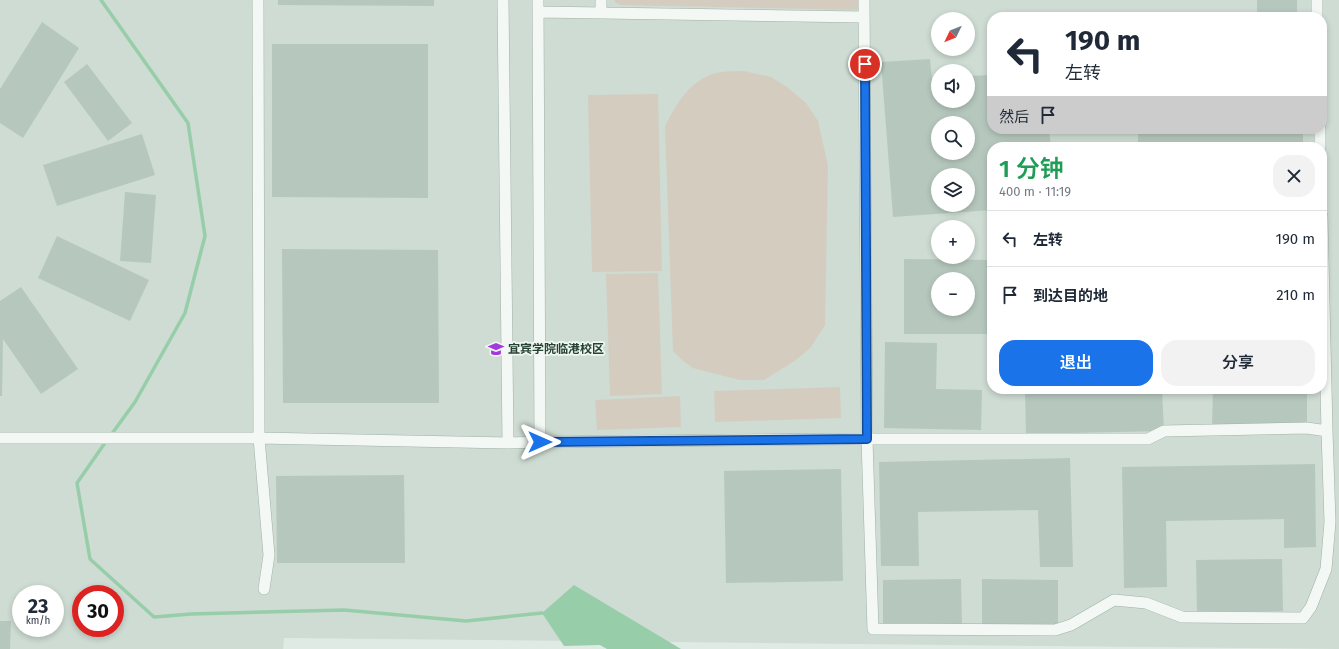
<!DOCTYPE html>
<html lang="zh">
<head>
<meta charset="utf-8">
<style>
  :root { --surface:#fff; --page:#f2f2f3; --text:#1f2937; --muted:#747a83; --line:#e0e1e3; --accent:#1a73e8 }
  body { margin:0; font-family:"Fira Sans","Noto Sans SC",sans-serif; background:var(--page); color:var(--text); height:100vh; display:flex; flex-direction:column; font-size:15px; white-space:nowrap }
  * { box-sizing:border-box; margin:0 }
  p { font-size:13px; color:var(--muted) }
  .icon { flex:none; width:22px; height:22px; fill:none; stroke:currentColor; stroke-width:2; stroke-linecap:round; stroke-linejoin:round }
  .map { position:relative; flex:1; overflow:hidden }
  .drawer { position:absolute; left:987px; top:142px; width:340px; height:252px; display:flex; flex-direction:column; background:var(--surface); border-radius:16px; box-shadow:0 2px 6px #0003 }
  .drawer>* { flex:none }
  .guide { position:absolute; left:987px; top:12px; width:340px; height:122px; border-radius:16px; box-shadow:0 2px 6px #0003; background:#fff; color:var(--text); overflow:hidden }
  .needle { width:26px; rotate:227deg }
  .tools { position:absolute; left:931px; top:12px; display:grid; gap:8px }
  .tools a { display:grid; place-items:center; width:44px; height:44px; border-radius:50%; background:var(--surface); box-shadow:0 2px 6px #0003; font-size:20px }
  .speed { position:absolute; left:12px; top:585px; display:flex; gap:8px; font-size:20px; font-weight:700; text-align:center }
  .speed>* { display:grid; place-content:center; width:52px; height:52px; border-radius:50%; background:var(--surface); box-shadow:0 2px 6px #0003; line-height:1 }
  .speed small { font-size:10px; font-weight:400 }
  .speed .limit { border:6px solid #d22; background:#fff; color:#111 }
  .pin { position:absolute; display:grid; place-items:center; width:34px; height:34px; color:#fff; margin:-17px; border:2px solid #fff; border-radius:50%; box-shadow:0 1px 4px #0007 }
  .me { position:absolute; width:44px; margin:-22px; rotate:90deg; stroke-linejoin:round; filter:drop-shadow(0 0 3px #0008) }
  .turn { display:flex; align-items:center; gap:14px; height:84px; padding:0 12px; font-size:18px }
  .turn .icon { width:52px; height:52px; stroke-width:2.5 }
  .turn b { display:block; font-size:28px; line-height:34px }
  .then { display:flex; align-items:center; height:38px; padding:0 12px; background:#0003; gap:8px; font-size:15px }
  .round { display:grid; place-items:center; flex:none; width:42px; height:42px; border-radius:16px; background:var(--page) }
  .overview { display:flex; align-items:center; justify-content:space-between; height:68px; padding:0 12px }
  h1 { font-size:24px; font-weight:600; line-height:30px; color:#1e9e55 }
  .primary-button { display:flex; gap:8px; margin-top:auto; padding:8px 12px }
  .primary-button a { flex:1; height:46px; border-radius:16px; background:var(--accent); color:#fff; font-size:16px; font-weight:600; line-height:46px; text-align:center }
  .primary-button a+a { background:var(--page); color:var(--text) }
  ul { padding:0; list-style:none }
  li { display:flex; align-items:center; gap:12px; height:56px; padding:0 12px; border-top:1px solid var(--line) }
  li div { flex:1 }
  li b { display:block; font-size:15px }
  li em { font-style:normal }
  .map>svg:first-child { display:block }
</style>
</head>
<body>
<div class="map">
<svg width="1339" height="649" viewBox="0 0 1339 649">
  <rect width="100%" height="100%" fill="#e0eae4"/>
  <path fill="#cedcd3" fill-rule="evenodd" d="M0 0H1339V649L284 638 283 649H0ZM992 17H1322V129H992ZM938 19H968V49H938ZM938 71H968V101H938ZM938 123H968V153H938ZM992 147H1322V389H992ZM938 175H968V205H938ZM938 227H968V257H938ZM938 279H968V309H938ZM21 594H55V628H21ZM81 594H115V628H81Z"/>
  <path fill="#d5ccc0" d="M614 0H864V10L621 5 616 3Z
    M744 71 771 77 787 87 806 103 818 121 828 166 825 325 811 347 796 360 764 380H740L693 368 682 360 673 351 665 127C675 105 691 79 716 73 725 71 735 71 744 71Z
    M658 94 662 271 592 272 588 95Z
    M658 273 662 394 610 396 606 274Z
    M840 387 841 418 715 422 714 391Z
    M680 396 681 427 597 430 595 400Z"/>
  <path fill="#97cea9" d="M574 585 681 649H607L600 645 564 646 542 613Z"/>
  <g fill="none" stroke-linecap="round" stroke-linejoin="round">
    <path stroke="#97cea9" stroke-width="3.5" d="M101 0 188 123 205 236 185 313 135 402 111 435
      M107 440 77 483 90 559 154 617 191 614 344 610 466 621 542 613"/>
  </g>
  <path fill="#b6c8be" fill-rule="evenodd" d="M278 0H434V6L278 5Z
    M1257 0H1297V17H1257Z
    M42 22 79 48 23 138 0 123V89Z
    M272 44H428V198L272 197Z
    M930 59 932 79H938V101H968V76L992 75V129H1049L1051 147H992V210L893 217 881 62ZM938 123H968V153H938ZM938 175H968V205H938Z
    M87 64 132 123 108 141 64 82Z
    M1138 129H1303V147H1138Z
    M142 134 155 175 57 206 43 165Z
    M125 192 156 195 151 263 120 261Z
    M57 236 149 280 130 321 38 278Z
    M282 249 438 250 439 403H283Z
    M904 259 992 260V334H904ZM938 279H968V309H938Z
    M21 287 78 369 41 394 3 339 2 396H0V301Z
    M885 342 937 343 936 389 982 390 981 430 884 428Z
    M1025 389H1162L1164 431 1026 434Z
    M1213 389H1307V428L1212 426Z
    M1070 458 1073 567H1040L1038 510 918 512 919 566H881L879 462Z
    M1315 464 1316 547 1284 548V519L1166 521 1167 587 1124 588 1122 467Z
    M841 469 843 581 726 583 724 471Z
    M404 475 405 563H277L276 476Z
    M1282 559 1283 611 1197 612 1196 560Z
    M961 579 962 626 883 627V580Z
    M982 579 1058 580V624H982Z
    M0 621H11L10 649H0Z"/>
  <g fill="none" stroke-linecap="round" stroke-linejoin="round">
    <defs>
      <path id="street" d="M258 0 259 438 269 555 264 589
        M503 0 508 443 540 442 852 439H1148L1164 431 1307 428 1327 431 1322 216
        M538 0 540 442
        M601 0V13
        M864 0 867 439 873 629 1055 630 1071 625 1114 600 1146 603 1182 617 1303 618 1311 607 1326 569 1330 522 1327 431
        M1317 0V17
        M538 12 864 17
        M1320 129V147
        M0 438H259L508 443"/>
    </defs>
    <use href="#street" stroke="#a1b1a8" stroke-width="12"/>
    <use href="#street" stroke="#f3f8f5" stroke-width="11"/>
  </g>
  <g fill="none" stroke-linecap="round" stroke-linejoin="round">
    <defs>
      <path id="route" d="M540 442 867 439 865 64"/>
    </defs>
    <use href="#route" stroke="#114b97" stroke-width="10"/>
    <use href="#route" stroke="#1a73e8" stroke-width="7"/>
  </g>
  <defs>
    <symbol id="university-bare" viewBox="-9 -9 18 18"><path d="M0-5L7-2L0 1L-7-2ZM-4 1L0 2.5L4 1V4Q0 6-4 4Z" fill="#a239db" stroke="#f0f7f3" stroke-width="2.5" paint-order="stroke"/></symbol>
  </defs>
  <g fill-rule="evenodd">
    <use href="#university-bare" x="485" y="338" width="22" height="22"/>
  </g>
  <g text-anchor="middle" stroke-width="3.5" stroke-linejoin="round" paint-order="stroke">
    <g font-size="12" font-weight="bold" fill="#274333" stroke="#f0f7f3" text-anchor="start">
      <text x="508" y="353">宜宾学院临港校区</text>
    </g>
  </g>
</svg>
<div class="tools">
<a><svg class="needle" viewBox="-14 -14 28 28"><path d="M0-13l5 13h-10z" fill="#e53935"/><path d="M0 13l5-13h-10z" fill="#747a83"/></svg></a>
<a><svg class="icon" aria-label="sound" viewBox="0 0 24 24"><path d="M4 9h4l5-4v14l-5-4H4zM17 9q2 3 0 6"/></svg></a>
<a><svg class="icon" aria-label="search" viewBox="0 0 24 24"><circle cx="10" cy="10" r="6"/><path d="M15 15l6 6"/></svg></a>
<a><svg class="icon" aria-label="layers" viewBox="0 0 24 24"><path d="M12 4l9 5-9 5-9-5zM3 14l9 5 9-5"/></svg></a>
<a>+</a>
<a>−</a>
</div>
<div class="speed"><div>23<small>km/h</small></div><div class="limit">30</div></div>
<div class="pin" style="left:865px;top:64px;background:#d93025"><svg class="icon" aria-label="arrive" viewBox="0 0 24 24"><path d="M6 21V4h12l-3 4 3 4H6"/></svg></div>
<svg class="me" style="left:540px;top:442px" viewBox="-20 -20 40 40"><path d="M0-17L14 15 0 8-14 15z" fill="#1a73e8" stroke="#fff" stroke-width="4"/></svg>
<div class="guide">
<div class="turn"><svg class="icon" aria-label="left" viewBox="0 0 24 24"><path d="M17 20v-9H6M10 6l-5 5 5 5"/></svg><div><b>190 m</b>左转</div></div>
<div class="then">然后<svg class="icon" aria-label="arrive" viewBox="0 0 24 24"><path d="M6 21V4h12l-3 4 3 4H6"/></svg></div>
</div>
<section class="drawer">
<div class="overview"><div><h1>1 分钟</h1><p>400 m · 11:19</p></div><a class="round"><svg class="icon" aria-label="close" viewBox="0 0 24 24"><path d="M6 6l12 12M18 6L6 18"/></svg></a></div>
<ul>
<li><svg class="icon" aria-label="left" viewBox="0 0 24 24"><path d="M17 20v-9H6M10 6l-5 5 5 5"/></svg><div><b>左转</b></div><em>190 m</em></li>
<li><svg class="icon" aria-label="arrive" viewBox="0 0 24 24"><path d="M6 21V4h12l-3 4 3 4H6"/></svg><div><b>到达目的地</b></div><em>210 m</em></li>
</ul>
<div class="primary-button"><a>退出</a><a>分享</a></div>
</section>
</div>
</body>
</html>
